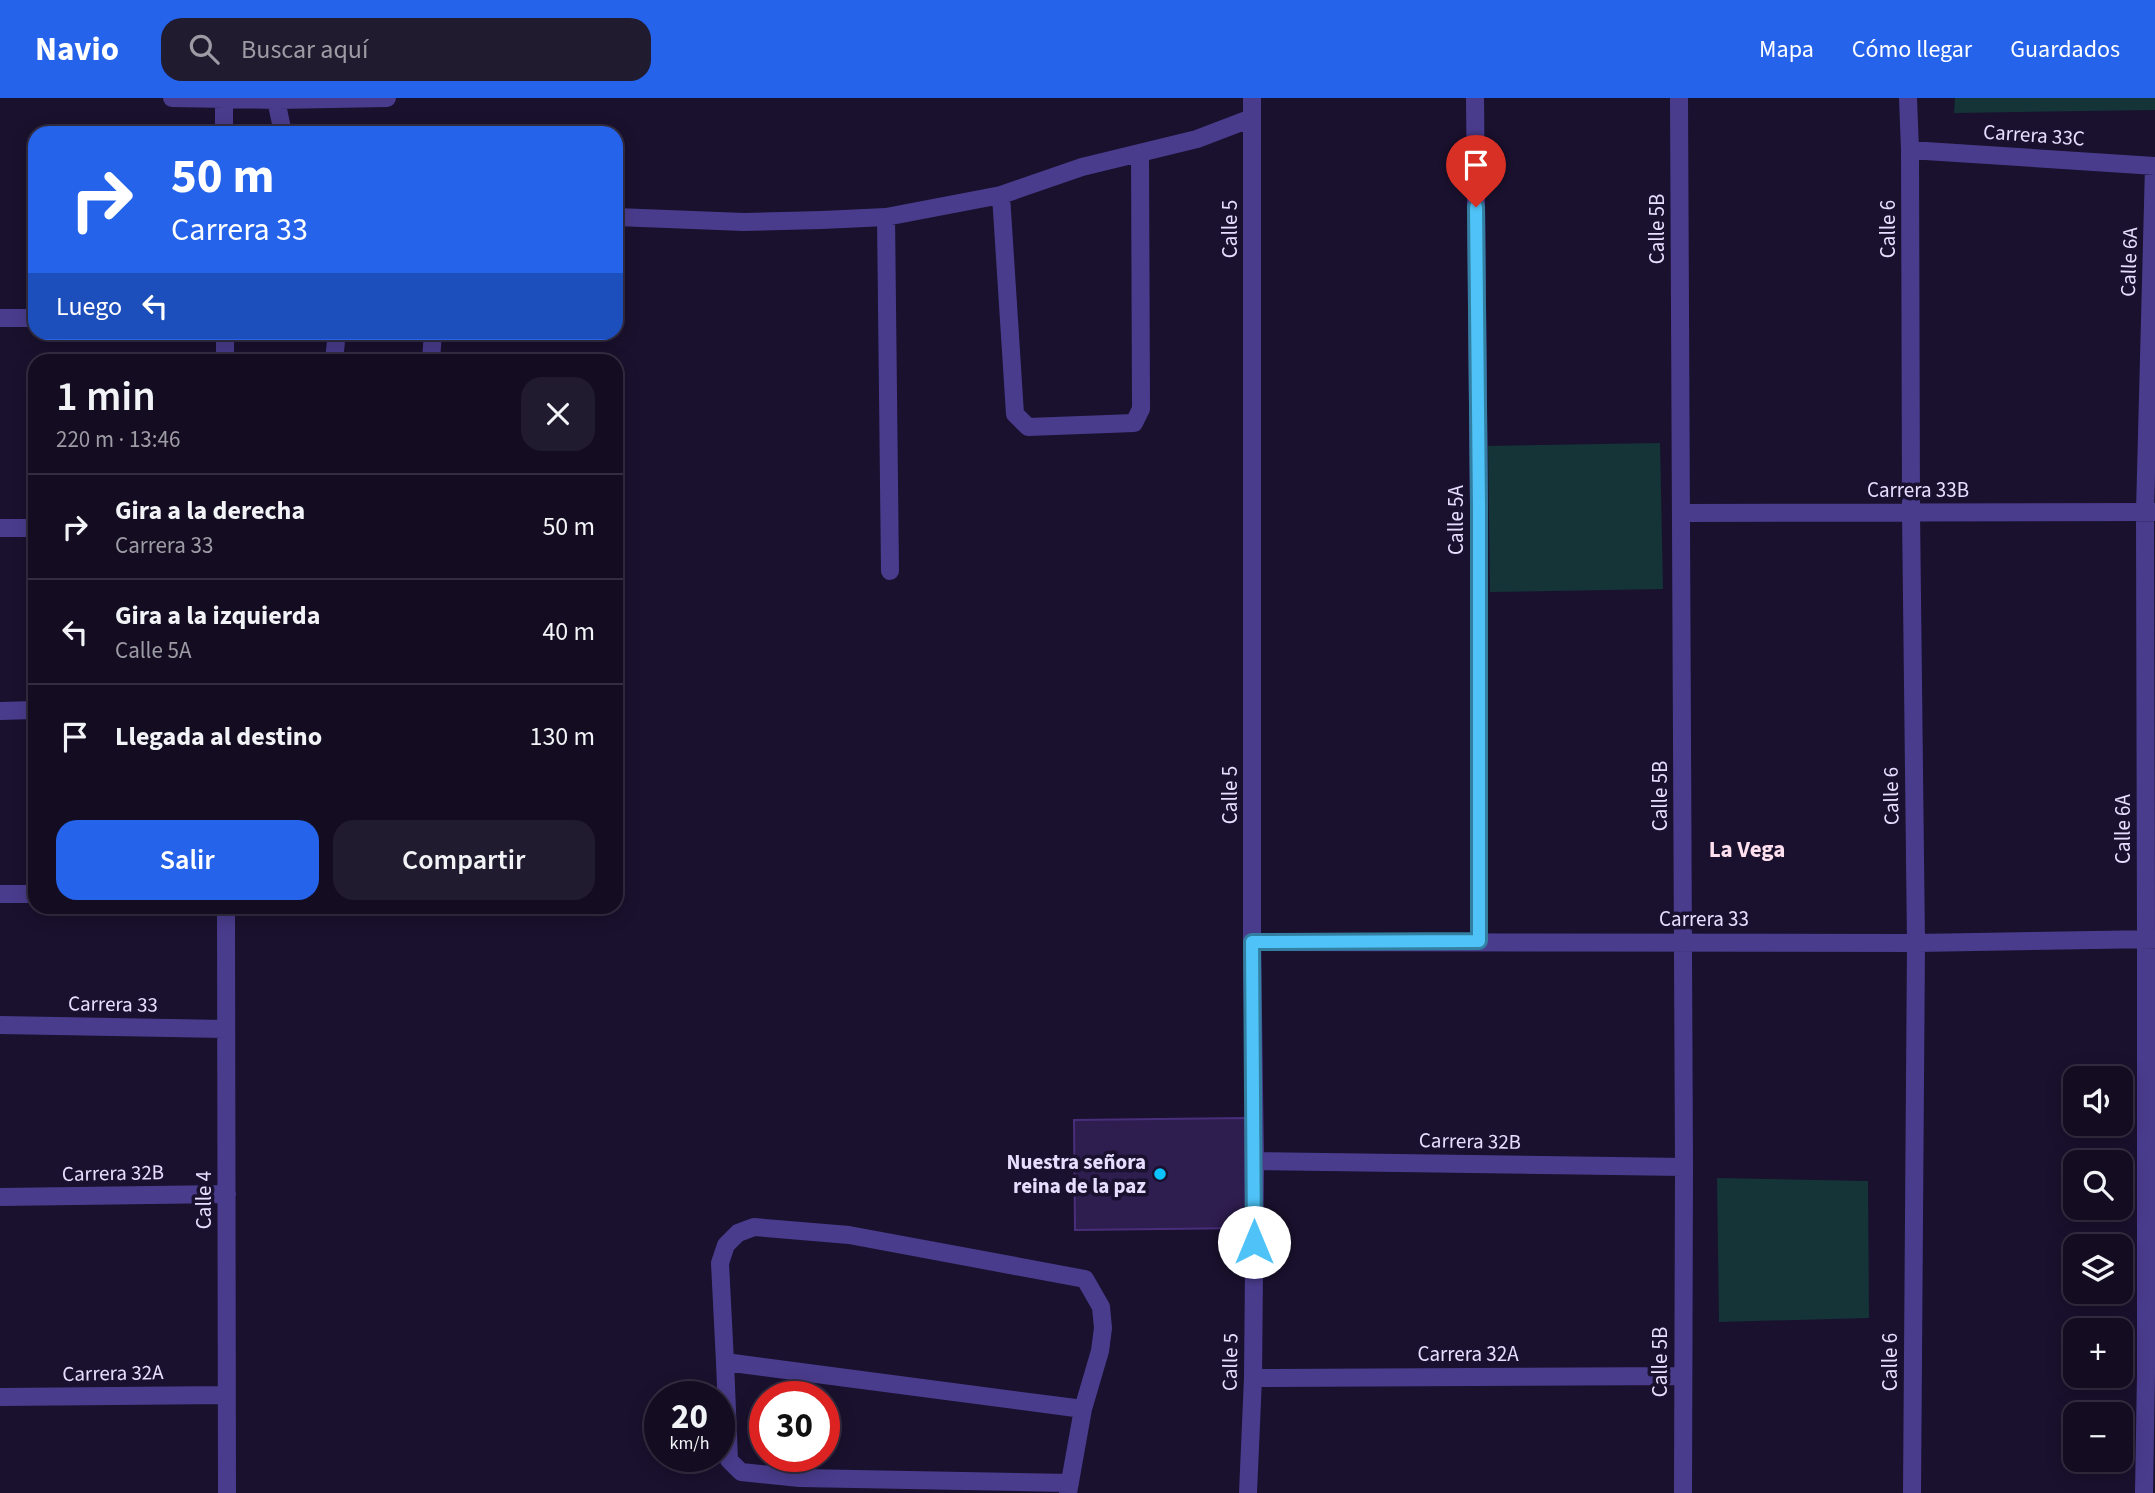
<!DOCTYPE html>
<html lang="es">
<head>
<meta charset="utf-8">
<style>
  :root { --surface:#140d22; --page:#211b2f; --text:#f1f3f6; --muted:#9d9ca5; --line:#332d40; --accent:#2563eb }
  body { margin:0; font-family:"Source Sans 3",sans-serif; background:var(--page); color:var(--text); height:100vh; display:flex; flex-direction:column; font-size:26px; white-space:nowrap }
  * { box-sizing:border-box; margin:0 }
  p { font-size:23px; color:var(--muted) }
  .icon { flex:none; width:38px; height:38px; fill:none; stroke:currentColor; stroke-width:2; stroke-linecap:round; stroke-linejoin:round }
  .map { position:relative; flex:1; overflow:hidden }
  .sheet { position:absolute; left:28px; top:256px; width:595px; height:560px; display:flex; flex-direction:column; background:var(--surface); border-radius:21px; box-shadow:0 4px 18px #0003,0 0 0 2px var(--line) }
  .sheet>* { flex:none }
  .banner { position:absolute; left:28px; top:28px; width:595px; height:214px; border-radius:21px; box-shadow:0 4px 18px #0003,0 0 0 2px var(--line); background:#2563eb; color:#fff; overflow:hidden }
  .controls { position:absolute; left:2063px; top:968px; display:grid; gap:14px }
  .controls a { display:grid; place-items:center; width:70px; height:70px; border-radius:14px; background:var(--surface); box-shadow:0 4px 18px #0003,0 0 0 2px var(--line); font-size:35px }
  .speed { position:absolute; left:644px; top:1283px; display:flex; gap:14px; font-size:35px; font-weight:700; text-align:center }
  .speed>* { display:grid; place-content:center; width:91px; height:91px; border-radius:50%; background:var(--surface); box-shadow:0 4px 18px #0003,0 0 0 2px var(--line); line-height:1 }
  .speed small { font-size:18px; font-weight:400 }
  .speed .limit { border:10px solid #d22; background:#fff; color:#111 }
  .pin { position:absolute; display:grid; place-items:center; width:60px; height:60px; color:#fff; margin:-72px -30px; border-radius:50% 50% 50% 0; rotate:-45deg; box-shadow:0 0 7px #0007 }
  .pin .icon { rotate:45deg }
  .me { position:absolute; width:77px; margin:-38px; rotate:0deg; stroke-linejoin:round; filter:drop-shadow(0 0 5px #0008) }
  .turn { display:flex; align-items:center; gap:24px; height:147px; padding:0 28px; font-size:32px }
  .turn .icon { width:91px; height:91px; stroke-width:2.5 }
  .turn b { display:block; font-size:49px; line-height:60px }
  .then { display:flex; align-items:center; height:66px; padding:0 28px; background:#0003; gap:14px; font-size:26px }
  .round { display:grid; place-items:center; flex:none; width:74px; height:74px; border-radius:21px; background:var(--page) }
  .overview { display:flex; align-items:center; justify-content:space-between; height:119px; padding:0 28px }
  h1 { font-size:42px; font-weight:600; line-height:52px }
  .cta { display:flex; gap:14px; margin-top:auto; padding:14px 28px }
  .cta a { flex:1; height:80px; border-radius:21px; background:var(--accent); color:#fff; font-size:28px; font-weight:600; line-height:80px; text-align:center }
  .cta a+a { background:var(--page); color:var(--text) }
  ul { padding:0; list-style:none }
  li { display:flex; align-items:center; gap:21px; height:105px; padding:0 28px; border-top:2px solid var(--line) }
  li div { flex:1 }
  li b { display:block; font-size:26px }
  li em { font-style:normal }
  header { display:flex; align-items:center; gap:42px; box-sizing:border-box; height:98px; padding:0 35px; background:var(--accent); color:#fff }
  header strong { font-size:33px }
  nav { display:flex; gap:38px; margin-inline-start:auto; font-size:24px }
  .search { width:490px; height:63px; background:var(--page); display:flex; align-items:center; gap:18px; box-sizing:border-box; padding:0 24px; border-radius:21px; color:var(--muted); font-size:26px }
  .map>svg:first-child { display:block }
</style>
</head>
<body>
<header>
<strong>Navio</strong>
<div class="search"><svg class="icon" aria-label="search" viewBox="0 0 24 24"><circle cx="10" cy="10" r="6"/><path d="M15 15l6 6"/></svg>Buscar aquí</div>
<nav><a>Mapa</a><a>Cómo llegar</a><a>Guardados</a></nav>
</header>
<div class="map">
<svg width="2155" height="1395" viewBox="0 0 2155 1395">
  <rect width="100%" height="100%" fill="#1a112e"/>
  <path fill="#143438" d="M1955 0H2155V12L1954 15Z
    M1660 345 1663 491 1490 494 1488 348Z
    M1717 1080 1868 1083 1869 1220 1719 1224Z"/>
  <path fill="#2e1d4f" stroke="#492e7b" stroke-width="2" d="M1245 1020 1246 1130 1075 1132 1074 1022Z"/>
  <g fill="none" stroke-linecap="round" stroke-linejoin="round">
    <path stroke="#4a3c8d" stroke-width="18" d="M172 0 276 2 387 0
      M224 0V35
      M1475 0 1479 409V843
      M1679 0 1684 1069 1683 1395
      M1908 0 1910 52 1911 414 1916 845 1912 1395
      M276 2 283 35
      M1910 52 2155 68
      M1001 97 1015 316 1028 329 1134 325 1141 311 1140 56
      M616 119 744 124 822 122 886 119 1001 97 1082 69 1197 41 1252 20
      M886 119 890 473
      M0 220H35
      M225 234V262
      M334 262 337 234
      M431 262 433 234
      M1681 415 2155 414
      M0 430H35
      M0 613 35 612
      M0 796H35
      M226 808 227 1395
      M1252 844 1916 845 2155 841
      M0 927 226 931
      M1255 1063 1684 1069
      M0 1099 227 1096
      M725 1264 729 1362 741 1374 800 1380 1070 1385
      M1253 1280 1683 1278
      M0 1299 227 1297
      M1068 1395 1083 1311 1100 1253 1103 1230 1101 1209 1085 1181 849 1137 754 1129 738 1135 726 1147 720 1165 725 1264 1083 1311
      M1248 1395 1253 1280 1255 1063 1252 844V0
      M2144 1395 2146 1275V841L2145 414 2154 68"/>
  </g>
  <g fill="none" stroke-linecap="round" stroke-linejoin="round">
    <defs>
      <path id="route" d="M1254 1144 1252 844 1479 843V410L1476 109"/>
    </defs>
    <use href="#route" stroke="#337fa1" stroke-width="18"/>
    <use href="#route" stroke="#4fc3f7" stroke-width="12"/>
  </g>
  <circle fill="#0ac3ff" stroke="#1a112e" stroke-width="2.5" cx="1160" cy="1076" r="7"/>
  <g text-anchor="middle" stroke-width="7" stroke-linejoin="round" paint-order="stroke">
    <g font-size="21" fill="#e6deff" stroke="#1a112e">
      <text transform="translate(2034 37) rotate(4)" y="7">Carrera 33C</text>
      <text transform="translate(1230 131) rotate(-90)" y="7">Calle 5</text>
      <text transform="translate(1657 131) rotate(-90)" y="7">Calle 5B</text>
      <text transform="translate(1888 131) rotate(-90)" y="7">Calle 6</text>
      <text transform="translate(2129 164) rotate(-88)" y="7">Calle 6A</text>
      <text x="1918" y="399">Carrera 33B</text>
      <text transform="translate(1456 422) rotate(-90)" y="7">Calle 5A</text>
      <text transform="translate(1230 697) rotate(-90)" y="7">Calle 5</text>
      <text transform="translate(1660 698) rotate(-90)" y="7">Calle 5B</text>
      <text transform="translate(1891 698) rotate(-91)" y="7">Calle 6</text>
      <text transform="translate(2123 731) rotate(-90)" y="7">Calle 6A</text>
      <text x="1704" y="828">Carrera 33</text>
      <text transform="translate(113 906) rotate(1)" y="7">Carrera 33</text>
      <text transform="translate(1470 1043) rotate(1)" y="7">Carrera 32B</text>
      <text transform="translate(113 1075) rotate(-1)" y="7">Carrera 32B</text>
      <text transform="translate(204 1102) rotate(-90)" y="7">Calle 4</text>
      <text x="1468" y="1263">Carrera 32A</text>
      <text transform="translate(1230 1264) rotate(-89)" y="7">Calle 5</text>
      <text transform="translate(1660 1264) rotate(-90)" y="7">Calle 5B</text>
      <text transform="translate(1890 1264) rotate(-90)" y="7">Calle 6</text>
      <text transform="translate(113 1275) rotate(-1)" y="7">Carrera 32A</text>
    </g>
    <g font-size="21" font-weight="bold" fill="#e6deff" stroke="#1a112e" text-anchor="end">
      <text x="1146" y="1071">Nuestra señora<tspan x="1146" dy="24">reina de la paz</tspan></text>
    </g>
    <g font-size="23" font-weight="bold" fill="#ffe0ef" stroke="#1a112e">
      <text x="1747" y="759">La Vega</text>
    </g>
  </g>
</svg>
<div class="controls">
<a><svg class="icon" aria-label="sound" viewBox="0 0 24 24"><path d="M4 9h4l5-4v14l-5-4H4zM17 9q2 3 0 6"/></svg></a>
<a><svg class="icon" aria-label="search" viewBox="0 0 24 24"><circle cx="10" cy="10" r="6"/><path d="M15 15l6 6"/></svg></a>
<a><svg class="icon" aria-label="layers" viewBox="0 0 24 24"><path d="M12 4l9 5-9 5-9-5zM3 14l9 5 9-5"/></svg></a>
<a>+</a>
<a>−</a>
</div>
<div class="speed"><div>20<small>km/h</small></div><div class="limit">30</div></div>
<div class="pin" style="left:1476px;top:109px;background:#d93025"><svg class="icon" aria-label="arrive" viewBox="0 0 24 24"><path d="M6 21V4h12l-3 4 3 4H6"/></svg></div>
<svg class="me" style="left:1254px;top:1144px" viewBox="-20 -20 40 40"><circle r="19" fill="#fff"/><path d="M0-13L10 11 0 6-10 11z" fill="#4fc3f7"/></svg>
<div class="banner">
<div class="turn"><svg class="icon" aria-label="right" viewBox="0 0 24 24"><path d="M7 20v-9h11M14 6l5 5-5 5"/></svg><div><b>50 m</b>Carrera 33</div></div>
<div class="then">Luego<svg class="icon" aria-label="left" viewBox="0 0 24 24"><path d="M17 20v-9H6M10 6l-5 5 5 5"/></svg></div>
</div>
<section class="sheet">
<div class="overview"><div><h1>1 min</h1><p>220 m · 13:46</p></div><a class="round"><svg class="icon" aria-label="close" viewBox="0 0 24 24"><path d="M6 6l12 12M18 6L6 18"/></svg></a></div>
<ul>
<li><svg class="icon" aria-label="right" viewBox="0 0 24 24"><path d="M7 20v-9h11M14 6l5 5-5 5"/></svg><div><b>Gira a la derecha</b><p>Carrera 33</p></div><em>50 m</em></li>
<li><svg class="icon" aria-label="left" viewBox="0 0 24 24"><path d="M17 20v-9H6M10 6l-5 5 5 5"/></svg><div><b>Gira a la izquierda</b><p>Calle 5A</p></div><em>40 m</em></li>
<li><svg class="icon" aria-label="arrive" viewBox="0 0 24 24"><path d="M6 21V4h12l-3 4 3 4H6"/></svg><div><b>Llegada al destino</b></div><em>130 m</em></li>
</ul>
<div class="cta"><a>Salir</a><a>Compartir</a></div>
</section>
</div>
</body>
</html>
